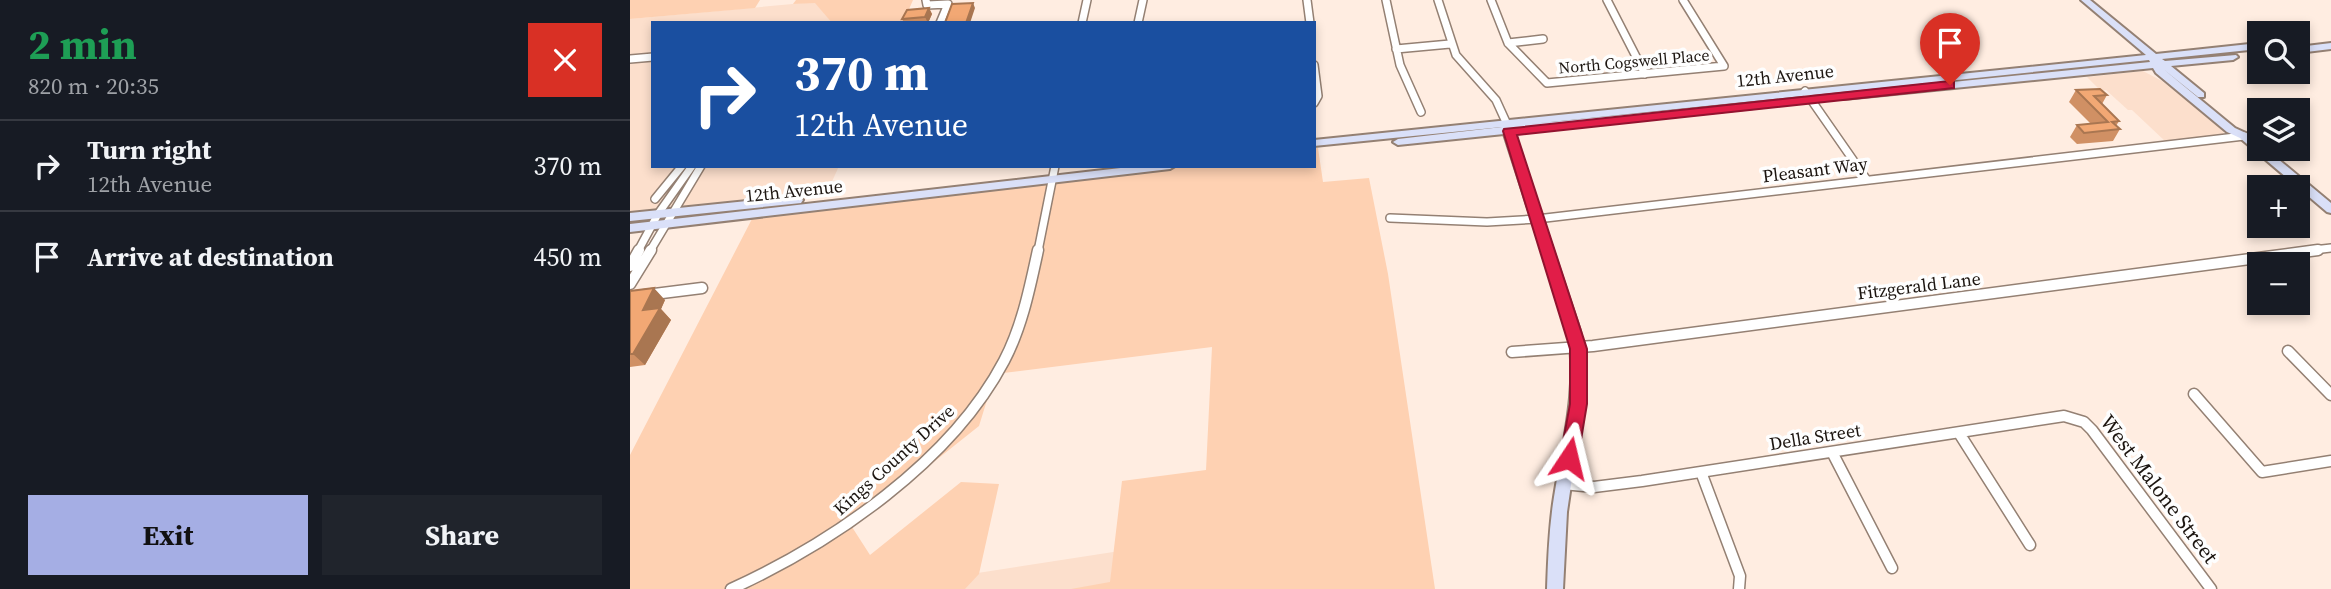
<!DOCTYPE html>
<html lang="en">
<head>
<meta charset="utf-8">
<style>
  :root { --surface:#171b24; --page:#20242c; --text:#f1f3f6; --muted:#9ea1a6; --line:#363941; --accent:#a5aee4 }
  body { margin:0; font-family:"Source Serif 4",serif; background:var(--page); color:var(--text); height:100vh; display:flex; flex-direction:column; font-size:26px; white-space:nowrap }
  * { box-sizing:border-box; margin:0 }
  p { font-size:23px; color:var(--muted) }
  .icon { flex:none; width:38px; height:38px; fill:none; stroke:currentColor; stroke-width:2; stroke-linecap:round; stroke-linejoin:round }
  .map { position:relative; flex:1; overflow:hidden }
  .panel { display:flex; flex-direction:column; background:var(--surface); width:630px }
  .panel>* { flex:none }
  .guide { position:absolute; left:21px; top:21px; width:665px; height:147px; border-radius:0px; box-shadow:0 4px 10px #0003; background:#1a4fa0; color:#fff; overflow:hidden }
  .tools { position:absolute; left:1617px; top:21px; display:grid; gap:14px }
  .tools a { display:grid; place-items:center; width:63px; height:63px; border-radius:0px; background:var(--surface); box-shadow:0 4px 10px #0003; font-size:35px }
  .pin { position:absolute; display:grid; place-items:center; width:60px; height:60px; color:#fff; margin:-72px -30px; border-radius:50% 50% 50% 0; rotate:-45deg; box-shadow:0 0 7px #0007 }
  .pin .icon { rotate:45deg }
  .me { position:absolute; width:77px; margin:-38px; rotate:10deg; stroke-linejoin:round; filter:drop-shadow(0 0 5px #0008) }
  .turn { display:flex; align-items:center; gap:24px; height:147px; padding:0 28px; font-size:32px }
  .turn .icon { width:91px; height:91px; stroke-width:2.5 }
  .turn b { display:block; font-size:49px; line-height:60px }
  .round { display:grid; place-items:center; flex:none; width:74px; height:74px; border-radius:0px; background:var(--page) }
  .head { display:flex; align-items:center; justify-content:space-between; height:119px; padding:0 28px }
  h1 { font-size:42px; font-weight:700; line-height:52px; color:#1e9e55 }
  .cta { display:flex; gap:14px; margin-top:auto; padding:14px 28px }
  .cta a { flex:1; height:80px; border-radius:0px; background:var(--accent); color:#111; font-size:28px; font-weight:700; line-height:80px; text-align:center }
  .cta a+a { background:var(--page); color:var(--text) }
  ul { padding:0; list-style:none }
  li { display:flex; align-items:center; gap:21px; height:91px; padding:0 28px; border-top:2px solid var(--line) }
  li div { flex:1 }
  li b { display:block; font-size:26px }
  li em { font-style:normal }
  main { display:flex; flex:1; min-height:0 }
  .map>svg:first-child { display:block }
</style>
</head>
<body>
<main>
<section class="panel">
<div class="head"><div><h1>2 min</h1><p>820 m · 20:35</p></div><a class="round" style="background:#d93025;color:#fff"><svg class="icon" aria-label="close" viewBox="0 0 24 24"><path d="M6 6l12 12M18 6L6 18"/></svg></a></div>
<ul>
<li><svg class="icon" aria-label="right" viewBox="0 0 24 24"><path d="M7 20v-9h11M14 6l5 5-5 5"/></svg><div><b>Turn right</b><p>12th Avenue</p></div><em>370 m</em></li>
<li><svg class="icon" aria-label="arrive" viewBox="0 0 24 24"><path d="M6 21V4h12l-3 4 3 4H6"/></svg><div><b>Arrive at destination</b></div><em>450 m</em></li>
</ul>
<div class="cta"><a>Exit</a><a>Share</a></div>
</section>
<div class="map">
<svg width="1701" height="589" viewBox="0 0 1701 589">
  <rect width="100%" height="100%" fill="#ffede1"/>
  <path fill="#fcdfcc" d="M185 2 202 23H23V166H209L195 197 0 217V19Z
    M1513 71 1532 81 1593 129 1594 134 1536 142 1502 110H1498L1476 90 1471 91 1457 77Z
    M762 509 790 589H244Z"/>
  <path fill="#fed1b2" d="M0 0H130L125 8 0 19Z
    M166 0H283L273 23H202L185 3 163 4Z
    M684 148H688L693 182 739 178 758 274 805 589H441L480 582 492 481 576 470 582 347 365 374 349 426 222 527 240 555 331 482 369 484 349 574 335 589H0V455L124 215 498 166H684Z"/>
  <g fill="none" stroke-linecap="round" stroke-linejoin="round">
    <defs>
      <path id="street-far1" d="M296 0 297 5 318 4 310 23
        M677 0 680 23
        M756 0 770 65 791 112
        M808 0 826 55 866 100 876 122
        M861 0 878 43 917 83 1094 66 1053 0
        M977 0 1015 74
        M452 23 457 0
        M508 23 513 0
        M878 43 913 39
        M766 49 820 44
        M0 59 23 57
        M684 65 688 96 684 103
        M1175 91 1237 180
        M25 199 52 166
        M760 218 857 222 907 219 1614 136
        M8 251 28 214 62 166
        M20 251 71 166
        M408 251 425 166
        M1675 251 1701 248"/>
      <path id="street" d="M0 266 9 250
        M0 284 21 250
        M0 297 72 288
        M1658 351 1701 395
        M882 352 963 346 1688 250
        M1564 394 1632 472 1701 461
        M1329 433 1400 545
        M1202 452 1262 568
        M1071 472 1110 576 1109 589
        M933 484 964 487 1012 481 1434 416 1454 422 1462 430 1581 589
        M101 589C202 543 321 462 374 361 392 327 400 287 408 250"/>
      <path id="secondary" d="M1451 0H1460L1526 54 1629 43V49L1532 59 1535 61 1606 55 1608 57 1603 60 1541 66 1574 93V97H1568L1532 68 1605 128 1618 134 1629 143V149H1636L1701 203V213L1697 212 1610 138 1597 132 1526 73 1523 68 1214 99 1209 96 1214 93 1520 62 1519 60 882 126 1133 101 1138 104 1133 107 884 133 950 331 954 351 955 390 937 512 933 589H917C918 558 919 528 924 497 933 441 948 388 938 331L874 134 768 145 763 142 768 139 872 127 684 146V140L1516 55Z
        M1701 43V49L1668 53V47Z
        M508 166H545L540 169 0 232V224Z
        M167 196 173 200 171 203 0 221V213Z"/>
    </defs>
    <use href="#street-far1" stroke="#948073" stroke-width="10"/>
    <use href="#street" stroke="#948073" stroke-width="13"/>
    <use href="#secondary" stroke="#948073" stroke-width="4"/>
    <use href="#street-far1" stroke="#fff" stroke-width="7"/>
    <use href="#street" stroke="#fff" stroke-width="10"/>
    <use href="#secondary" fill="#dae0f8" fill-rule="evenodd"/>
  </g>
  <path fill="#d09064" d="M299 8 302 14 298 23H274L272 19Z
    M1446 90 1477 95 1472 104 1489 121 1486 126 1490 129 1483 141 1447 144 1440 137 1447 125 1461 124 1439 102Z
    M0 291 35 300 31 309 41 320 15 365 0 367Z"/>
  <path fill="#a97651" d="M343 3 345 8 340 23H336Z
    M299 8 302 14 298 23 295 17Z
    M24 288 35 300 31 309 41 320 15 365 3 354 13 310Z"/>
  <path fill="#f2a874" stroke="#a97651" stroke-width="2" d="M343 3 336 23H315L322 4Z
    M299 8 295 17 272 19 277 10Z
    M1470 89 1477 95 1464 96 1489 121 1482 122 1490 129 1454 133 1447 125 1478 122 1446 90Z
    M24 288 13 310 30 308 3 354H0V291Z"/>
  <path fill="#e11d48" stroke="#92132f" stroke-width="2" d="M1320 81 1324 82V88L887 135 957 349V404L948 458 945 464H932L930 458 940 404V349L873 131 874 129Z"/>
  <g text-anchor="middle" stroke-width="7" stroke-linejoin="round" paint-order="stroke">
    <g font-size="16" fill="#1c1510" stroke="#fefefe">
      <text transform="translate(1004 61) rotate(-5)" y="6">North Cogswell Place</text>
    </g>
    <g font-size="18" fill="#1c1510" stroke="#fefefe">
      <text transform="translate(1155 76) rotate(-6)" y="6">12th Avenue</text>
      <text transform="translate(1185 170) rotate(-7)" y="6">Pleasant Way</text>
      <text transform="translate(164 191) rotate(-6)" y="6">12th Avenue</text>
      <text transform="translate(1289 286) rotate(-7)" y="6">Fitzgerald Lane</text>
      <text transform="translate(1185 437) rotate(-9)" y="6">Della Street</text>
      <text transform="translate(264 460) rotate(-42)" y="6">Kings County Drive</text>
    </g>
    <g font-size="21" fill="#1c1510" stroke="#fefefe">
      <text transform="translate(1529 489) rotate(53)" y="7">West Malone Street</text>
    </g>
  </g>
</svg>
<div class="tools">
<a><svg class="icon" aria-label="search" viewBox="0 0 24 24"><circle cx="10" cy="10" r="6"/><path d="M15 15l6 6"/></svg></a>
<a><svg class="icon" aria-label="layers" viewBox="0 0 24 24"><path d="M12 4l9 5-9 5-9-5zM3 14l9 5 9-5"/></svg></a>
<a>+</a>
<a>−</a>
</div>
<div class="pin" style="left:1320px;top:85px;background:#d93025"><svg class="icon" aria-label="arrive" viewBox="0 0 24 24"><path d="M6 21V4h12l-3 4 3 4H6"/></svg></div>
<svg class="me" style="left:939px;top:458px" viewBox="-20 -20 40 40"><path d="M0-17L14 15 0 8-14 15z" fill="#e11d48" stroke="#fff" stroke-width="4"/></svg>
<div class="guide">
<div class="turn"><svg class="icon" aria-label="right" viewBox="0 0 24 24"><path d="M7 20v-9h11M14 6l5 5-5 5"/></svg><div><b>370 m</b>12th Avenue</div></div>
</div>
</div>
</main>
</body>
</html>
